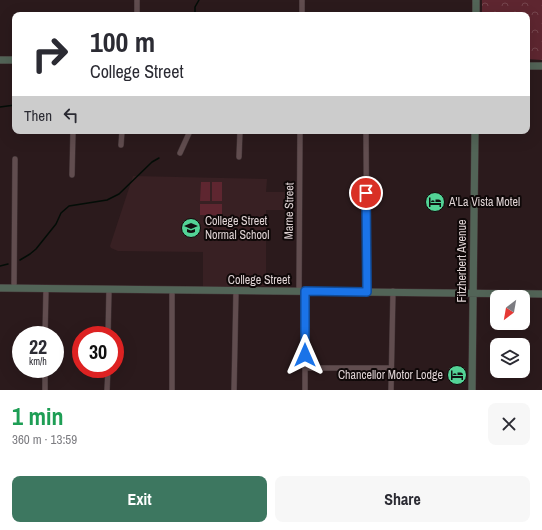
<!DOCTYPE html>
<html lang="en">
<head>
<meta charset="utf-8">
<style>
  :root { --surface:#fff; --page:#f7f7f7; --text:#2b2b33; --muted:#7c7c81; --accent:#3d7760 }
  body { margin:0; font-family:"Archivo Narrow",sans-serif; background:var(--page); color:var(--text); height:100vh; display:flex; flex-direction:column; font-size:15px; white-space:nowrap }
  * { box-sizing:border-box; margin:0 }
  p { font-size:13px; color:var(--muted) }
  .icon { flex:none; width:22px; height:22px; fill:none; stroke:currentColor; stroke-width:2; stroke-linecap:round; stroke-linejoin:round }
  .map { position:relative; height:390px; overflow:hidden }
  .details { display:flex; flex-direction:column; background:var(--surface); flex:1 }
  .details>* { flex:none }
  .guide { position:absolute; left:12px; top:12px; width:518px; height:122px; border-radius:8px; box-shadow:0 4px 16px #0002; background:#fff; color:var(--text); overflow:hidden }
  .needle { width:26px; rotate:211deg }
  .fabs { position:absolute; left:490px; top:290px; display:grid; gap:8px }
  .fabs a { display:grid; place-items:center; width:40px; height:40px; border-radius:8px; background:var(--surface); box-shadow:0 4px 16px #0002; font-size:20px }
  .speed { position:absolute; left:12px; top:326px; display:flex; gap:8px; font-size:20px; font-weight:700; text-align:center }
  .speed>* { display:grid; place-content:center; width:52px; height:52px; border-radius:50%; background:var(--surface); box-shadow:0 4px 16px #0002; line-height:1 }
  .speed small { font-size:10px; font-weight:400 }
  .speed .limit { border:6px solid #d22; background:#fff; color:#111 }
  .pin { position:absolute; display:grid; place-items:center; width:34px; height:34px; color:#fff; margin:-17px; border:2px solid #fff; border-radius:50%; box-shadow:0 1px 4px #0007 }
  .me { position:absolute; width:44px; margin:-22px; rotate:0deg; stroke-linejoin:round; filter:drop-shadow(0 0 3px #0008) }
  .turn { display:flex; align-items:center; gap:14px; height:84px; padding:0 12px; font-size:18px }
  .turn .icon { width:52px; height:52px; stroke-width:2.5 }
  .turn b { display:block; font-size:28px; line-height:34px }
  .then { display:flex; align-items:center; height:38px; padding:0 12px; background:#0003; gap:8px; font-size:15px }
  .round { display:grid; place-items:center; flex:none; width:42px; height:42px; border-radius:8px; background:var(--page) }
  .summary { display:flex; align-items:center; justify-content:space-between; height:68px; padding:0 12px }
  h1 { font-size:24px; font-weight:700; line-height:30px; color:#1e9e55 }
  .cta { display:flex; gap:8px; margin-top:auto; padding:8px 12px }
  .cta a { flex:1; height:46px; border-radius:8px; background:var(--accent); color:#fff; font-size:16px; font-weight:700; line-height:46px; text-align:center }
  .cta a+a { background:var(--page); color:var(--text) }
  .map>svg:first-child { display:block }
</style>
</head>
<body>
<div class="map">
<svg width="542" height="390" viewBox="0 0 542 390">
  <defs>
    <pattern id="park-crowns" width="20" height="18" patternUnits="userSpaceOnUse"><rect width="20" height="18" fill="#5e2630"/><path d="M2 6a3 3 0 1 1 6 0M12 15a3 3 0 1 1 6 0" fill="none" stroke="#75454d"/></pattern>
  </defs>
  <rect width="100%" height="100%" fill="#2b1a1c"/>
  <path fill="#382023" d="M133 176 267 179 266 192H294V210H266V286L203 287V252L118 251 111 248 110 246Z"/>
  <path fill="url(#park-crowns)" d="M482 0H542V60L527 59V15H482Z"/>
  <path fill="#5e2630" d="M201 182H210V201H200Z
    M212 182H222V201H212Z
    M200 204H222V215H200Z"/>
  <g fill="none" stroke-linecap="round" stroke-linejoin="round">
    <path stroke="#030d07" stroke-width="1.5" d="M195 15V7L199 0
      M0 107 15 105
      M20 260 30 254 36 249 56 224 61 213 69 206 107 200 119 194 152 162 159 158
      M0 266 8 264"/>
    <defs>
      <path id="street" d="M137 15V0
        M302 15V0
        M366 131 367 292
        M121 145 122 131
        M180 153 190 131
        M239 157 240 131
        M72 175 73 131
        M14 288 15 159
        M299 291 300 131
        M45 335 46 289
        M108 335 109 290
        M305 368H391
        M45 390V369
        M107 390 108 369
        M172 390V290
        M234 390 236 291
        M305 390V291
        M391 390 393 291"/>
      <path id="secondary" d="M476 15V0
        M0 60H15
        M527 66H542
        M0 288 542 294
        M472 390 475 131"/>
    </defs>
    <use href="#street" stroke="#443638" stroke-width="6"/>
    <use href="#secondary" stroke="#443638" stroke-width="8"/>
    <use href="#street" stroke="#614d4f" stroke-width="5"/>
    <use href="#secondary" stroke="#526457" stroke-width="7"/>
  </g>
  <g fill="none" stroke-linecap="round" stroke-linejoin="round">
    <defs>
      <path id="route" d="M305 355V291L367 292 366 193"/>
    </defs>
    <use href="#route" stroke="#114b97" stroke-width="10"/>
    <use href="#route" stroke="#1a73e8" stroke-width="7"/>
  </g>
  <defs>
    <symbol id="hotel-disc" viewBox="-11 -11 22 22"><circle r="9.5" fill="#53d396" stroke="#0f0808"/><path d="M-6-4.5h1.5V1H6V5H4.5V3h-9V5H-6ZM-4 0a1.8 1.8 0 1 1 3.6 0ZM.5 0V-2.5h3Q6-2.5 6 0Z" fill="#111"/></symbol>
    <symbol id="school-disc" viewBox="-11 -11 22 22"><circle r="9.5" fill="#53d396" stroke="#0f0808"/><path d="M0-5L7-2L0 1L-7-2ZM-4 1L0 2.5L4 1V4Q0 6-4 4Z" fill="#111"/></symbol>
  </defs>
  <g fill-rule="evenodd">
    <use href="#hotel-disc" x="424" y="191" width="22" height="22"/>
    <use href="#school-disc" x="180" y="217" width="22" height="22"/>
    <use href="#hotel-disc" x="446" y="364" width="22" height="22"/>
  </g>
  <g text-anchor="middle" stroke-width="4" stroke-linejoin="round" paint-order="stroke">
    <g font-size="12" fill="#dfd3d4" stroke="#0f0808" text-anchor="start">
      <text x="449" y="206">A'La Vista Motel</text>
      <text x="205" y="225">College Street<tspan x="205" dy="14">Normal School</tspan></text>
      <text x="443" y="379" text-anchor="end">Chancellor Motor Lodge</text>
    </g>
    <g font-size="12" fill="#dfd3d4" stroke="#0f0808">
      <text transform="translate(289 211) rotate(-89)" y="4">Marne Street</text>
      <text transform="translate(462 261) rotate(-90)" y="4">Fitzherbert Avenue</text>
      <text x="259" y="284">College Street</text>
    </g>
  </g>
</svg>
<div class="fabs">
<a><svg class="needle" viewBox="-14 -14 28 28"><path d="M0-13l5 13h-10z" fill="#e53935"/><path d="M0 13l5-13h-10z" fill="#7c7c81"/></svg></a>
<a><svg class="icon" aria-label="layers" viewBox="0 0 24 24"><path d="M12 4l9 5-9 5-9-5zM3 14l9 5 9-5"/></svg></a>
</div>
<div class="speed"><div>22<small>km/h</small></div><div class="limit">30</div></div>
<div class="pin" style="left:366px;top:193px;background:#d93025"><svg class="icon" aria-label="arrive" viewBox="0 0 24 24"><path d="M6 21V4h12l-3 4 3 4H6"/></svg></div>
<svg class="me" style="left:305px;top:355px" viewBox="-20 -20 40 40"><path d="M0-17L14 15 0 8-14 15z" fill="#1a73e8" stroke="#fff" stroke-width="4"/></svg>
<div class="guide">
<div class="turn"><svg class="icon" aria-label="right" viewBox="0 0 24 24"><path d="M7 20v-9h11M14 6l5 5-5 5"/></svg><div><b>100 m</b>College Street</div></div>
<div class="then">Then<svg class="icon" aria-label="left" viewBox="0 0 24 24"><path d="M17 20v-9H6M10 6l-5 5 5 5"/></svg></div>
</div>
</div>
<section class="details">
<div class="summary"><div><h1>1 min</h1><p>360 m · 13:59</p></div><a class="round"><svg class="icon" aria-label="close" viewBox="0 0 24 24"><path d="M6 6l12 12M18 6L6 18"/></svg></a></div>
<div class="cta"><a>Exit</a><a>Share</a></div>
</section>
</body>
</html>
